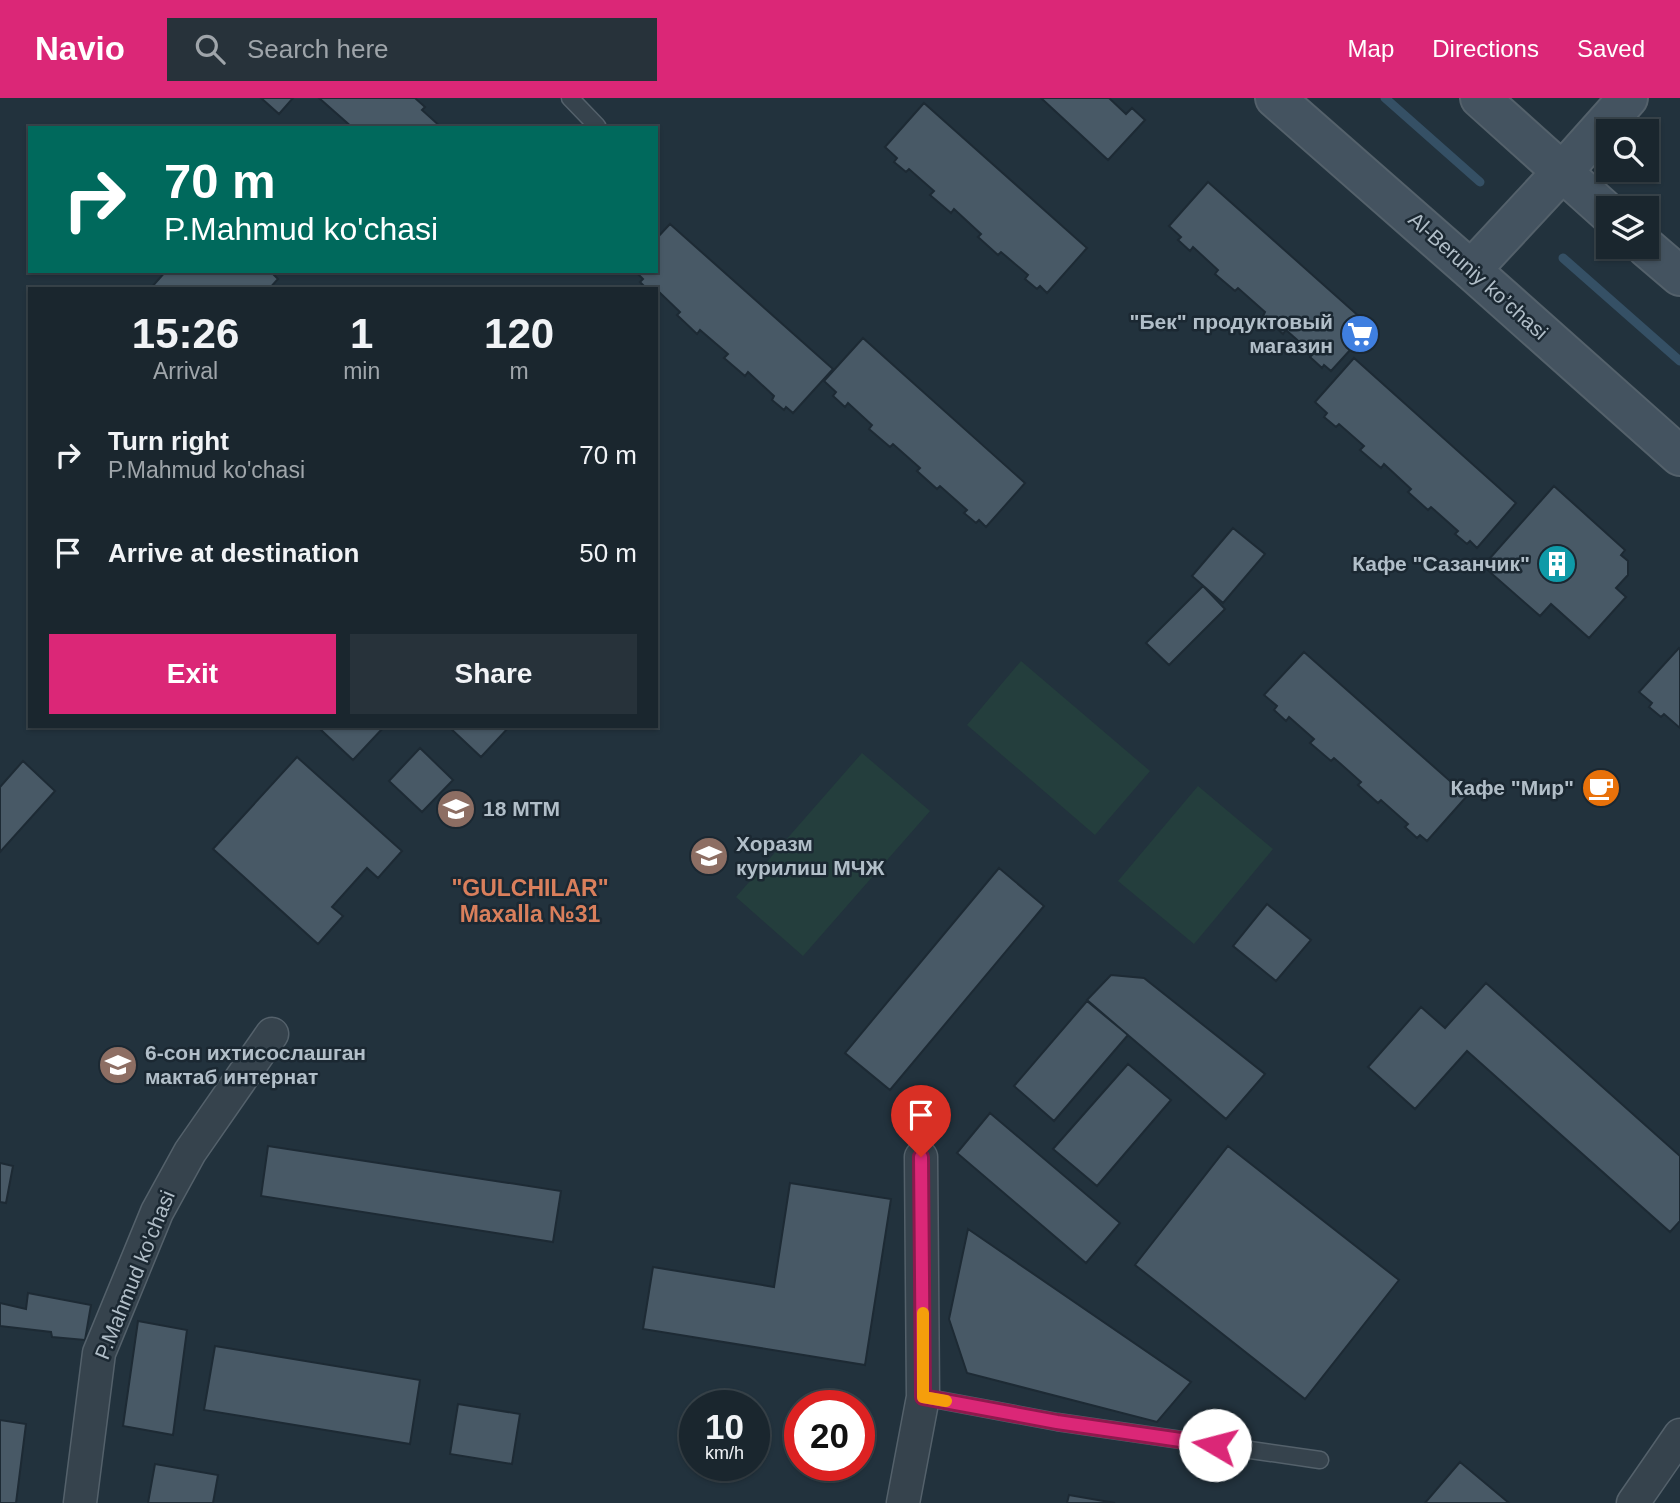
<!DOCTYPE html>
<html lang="en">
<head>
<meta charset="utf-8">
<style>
  :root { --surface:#1a262e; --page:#27323a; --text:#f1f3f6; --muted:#9fa5aa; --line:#38434a; --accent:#db2777 }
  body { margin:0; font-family:Arial,sans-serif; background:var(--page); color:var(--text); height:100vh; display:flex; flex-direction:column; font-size:26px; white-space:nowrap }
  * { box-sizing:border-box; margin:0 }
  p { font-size:23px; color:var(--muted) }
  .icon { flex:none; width:38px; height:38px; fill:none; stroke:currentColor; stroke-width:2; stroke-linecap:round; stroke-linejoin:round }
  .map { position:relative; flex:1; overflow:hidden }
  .side { position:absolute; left:28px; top:189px; width:630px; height:441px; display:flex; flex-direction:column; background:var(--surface); border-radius:0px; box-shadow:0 2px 5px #0004,0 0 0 2px var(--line) }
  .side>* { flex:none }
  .top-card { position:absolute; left:28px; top:28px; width:630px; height:147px; border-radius:0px; box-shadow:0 2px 5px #0004,0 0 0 2px var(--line); background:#00695c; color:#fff; overflow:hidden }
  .controls { position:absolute; left:1596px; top:21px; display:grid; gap:14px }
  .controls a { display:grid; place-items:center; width:63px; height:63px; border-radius:0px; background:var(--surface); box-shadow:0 2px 5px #0004,0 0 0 2px var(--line); font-size:35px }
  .speed { position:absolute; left:679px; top:1292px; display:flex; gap:14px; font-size:35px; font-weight:700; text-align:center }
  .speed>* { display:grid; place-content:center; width:91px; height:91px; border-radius:50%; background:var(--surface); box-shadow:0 2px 5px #0004,0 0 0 2px var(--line); line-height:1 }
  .speed small { font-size:18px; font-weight:400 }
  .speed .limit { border:10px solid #d22; background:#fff; color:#111 }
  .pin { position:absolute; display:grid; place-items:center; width:60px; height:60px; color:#fff; margin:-72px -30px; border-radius:50% 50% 50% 0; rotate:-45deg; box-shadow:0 0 7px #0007 }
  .pin .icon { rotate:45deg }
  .me { position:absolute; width:77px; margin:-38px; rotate:278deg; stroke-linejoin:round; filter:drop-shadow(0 0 5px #0008) }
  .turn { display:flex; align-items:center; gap:24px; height:147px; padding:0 21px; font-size:32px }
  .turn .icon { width:91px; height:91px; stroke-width:2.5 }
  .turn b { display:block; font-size:49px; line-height:60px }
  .eta { display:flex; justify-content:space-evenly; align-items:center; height:119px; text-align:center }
  .eta b { font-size:42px; font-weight:700; line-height:49px }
  .cta { display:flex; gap:14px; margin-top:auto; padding:14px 21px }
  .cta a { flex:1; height:80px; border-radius:0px; background:var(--accent); color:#fff; font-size:28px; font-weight:700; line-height:80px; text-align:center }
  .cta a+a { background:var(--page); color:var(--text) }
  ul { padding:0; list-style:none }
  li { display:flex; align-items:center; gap:21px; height:98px; padding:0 21px }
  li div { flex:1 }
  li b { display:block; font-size:26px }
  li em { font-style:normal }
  header { display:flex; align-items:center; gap:42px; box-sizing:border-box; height:98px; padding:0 35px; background:var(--accent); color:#fff }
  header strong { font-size:33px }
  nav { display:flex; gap:38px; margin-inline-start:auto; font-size:24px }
  .search { width:490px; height:63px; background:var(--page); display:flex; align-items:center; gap:18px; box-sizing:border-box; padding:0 24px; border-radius:0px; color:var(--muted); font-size:26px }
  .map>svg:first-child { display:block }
</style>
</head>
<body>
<header>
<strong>Navio</strong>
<div class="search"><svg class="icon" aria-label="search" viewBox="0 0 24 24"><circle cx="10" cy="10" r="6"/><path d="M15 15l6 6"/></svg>Search here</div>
<nav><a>Map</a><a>Directions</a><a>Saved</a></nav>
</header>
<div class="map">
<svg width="1680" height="1405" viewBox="0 0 1680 1405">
  <rect width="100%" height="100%" fill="#22323d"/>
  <path fill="#243e3d" d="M1021 563 1150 673 1095 737 967 627Z
    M862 655 930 713 803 858 736 799Z
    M1198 688 1273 751 1194 846 1118 783Z"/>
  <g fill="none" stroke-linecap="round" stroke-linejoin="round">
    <path stroke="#355065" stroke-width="9" d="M1385 0 1480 84
      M1563 160 1680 263"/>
  </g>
  <path fill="#485966" stroke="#1d2a34" stroke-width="2" d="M261 0H293L279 16Z
    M319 0H415L425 9 422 12 442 30H353Z
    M1041 0H1109L1126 16 1132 10 1145 22 1108 62Z
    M924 5 1087 150 1047 195 1040 188 1037 191 1025 181 1028 177 1001 154 998 157 978 139 981 136 954 111 951 115 930 97 934 93 909 71 906 74 894 64 897 60 885 49Z
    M1208 84 1371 229 1331 273 1324 267 1322 270 1310 259 1313 256 1286 232 1283 236 1263 218 1265 214 1238 190 1235 193 1215 176 1218 172 1193 149 1190 153 1178 142 1181 139 1169 128Z
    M670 126 833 271 793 315 786 309 784 312 772 302 774 298 748 274 745 278 724 260 728 256 700 232 697 236 677 217 680 214 656 191H647L640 184 643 181 635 173H656V141Z
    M166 173H270L278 181 269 191H150Z
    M863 240 1025 385 986 429 979 422 976 425 964 415 967 412 940 388 937 391 917 373 920 370 893 346 890 349 869 331 872 327 848 305 845 309 833 298 836 294 824 283Z
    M1354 260 1516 405 1477 450 1470 443 1467 446 1455 436 1458 433 1431 409 1428 412 1408 394 1411 391 1384 366 1381 370 1360 352 1364 348 1339 326 1336 329 1324 319 1327 315 1315 304Z
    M1554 388 1625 452 1621 457 1628 463V477L1616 490 1626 499 1589 540 1551 506 1540 518 1483 468Z
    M1233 430 1265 456 1223 505 1192 478Z
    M1203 488 1225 511 1169 567 1146 545Z
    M1679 550 1680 551V630L1664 616 1661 619 1649 609 1652 605 1639 594Z
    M1304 554 1467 698 1427 743 1420 737 1417 740 1405 729 1408 726 1381 702 1378 705 1358 687 1361 684 1334 660 1331 663 1310 645 1314 641 1289 619 1286 623 1274 612 1277 608 1264 597Z
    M322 628H382L383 630 353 662 320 631Z
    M448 628H510L481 659Z
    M420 650 453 682 422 714 389 683Z
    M297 659 402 753 378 780 367 770 332 809 343 818 318 846 213 751Z
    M23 663 55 693 0 754V689Z
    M999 770 1044 808 890 992 845 955Z
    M1267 806 1311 842 1276 883 1233 848Z
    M1111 877 1144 880 1265 976 1226 1021 1087 902Z
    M1486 885 1680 1058V1123L1670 1134 1467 953 1415 1011 1368 969 1421 909 1445 930Z
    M1087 903 1128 937 1054 1023 1014 988Z
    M1128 966 1171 1002 1097 1088 1053 1051Z
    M990 1015 1120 1125 1086 1165 957 1055Z
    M268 1048 561 1093 553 1144 261 1098Z
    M1228 1048 1399 1182 1305 1301 1135 1167Z
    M0 1065 13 1068 6 1105 0 1104Z
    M790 1085 891 1101 865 1267 643 1231 653 1169 774 1189Z
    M968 1131 1191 1284 1157 1324 967 1275 949 1221Z
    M28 1195 91 1207 85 1242 52 1239 51 1234 0 1228V1205L26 1211Z
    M138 1223 187 1232 173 1337 123 1328Z
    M215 1248 420 1282 410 1346 204 1312Z
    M458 1306 520 1316 512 1366 450 1356Z
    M0 1322 26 1326 16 1405H0Z
    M1460 1364 1509 1405H1425Z
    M155 1366 218 1377 213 1405H148Z
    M1069 1397 1115 1405H1067Z"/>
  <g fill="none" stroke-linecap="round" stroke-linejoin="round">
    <defs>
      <path id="lane" d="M570 0 597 28 596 30
        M923 1299 1057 1324 1320 1362"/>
      <path id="street" d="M80 1405 99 1255 157 1114 190 1054 272 936
        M903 1405 923 1299 921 1059
        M1633 1405 1680 1337"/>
      <path id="secondary" d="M1275 0 1471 172 1680 358
        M1480 0 1608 115
        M1646 149 1680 178
        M1471 172 1562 74 1628 0"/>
    </defs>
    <use href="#lane" stroke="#54616b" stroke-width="19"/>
    <use href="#street" stroke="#54616b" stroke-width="35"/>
    <use href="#secondary" stroke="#54616b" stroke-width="42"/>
    <use href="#lane" stroke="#36434d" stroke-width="16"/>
    <use href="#street" stroke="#36434d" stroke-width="32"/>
    <use href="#secondary" stroke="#445360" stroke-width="38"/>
  </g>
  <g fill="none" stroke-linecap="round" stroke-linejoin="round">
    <defs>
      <path id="route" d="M921 1059 923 1299 1057 1324 1215 1347"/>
    </defs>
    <use href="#route" stroke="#8e194d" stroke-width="18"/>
    <use href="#route" stroke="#db2777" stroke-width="12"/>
    <path stroke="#f59e0b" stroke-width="12" d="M923 1215V1299L946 1303"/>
  </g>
  <defs>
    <symbol id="supermarket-disc" viewBox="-11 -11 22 22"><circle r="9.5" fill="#3f7fe0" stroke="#1b2832"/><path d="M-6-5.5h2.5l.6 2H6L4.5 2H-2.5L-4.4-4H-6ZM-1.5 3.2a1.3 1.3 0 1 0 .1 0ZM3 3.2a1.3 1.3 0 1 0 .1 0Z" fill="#fff"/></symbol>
    <symbol id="building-disc" viewBox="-11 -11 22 22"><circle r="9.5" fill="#0f9aa8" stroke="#1b2832"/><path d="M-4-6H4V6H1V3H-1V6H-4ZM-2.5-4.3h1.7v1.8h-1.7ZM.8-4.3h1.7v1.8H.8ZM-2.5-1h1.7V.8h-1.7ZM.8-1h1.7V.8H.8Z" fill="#fff"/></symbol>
    <symbol id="cafe-disc" viewBox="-11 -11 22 22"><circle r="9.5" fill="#e8710a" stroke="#1b2832"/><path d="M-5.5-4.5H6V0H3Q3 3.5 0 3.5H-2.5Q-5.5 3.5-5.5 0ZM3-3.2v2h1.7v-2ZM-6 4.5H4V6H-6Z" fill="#fff"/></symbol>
    <symbol id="school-disc" viewBox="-11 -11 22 22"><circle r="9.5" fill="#8d6e63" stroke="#1b2832"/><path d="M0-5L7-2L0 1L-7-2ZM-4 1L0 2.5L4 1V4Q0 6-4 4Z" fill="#fff"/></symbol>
  </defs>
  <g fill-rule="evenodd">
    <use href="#supermarket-disc" x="1338" y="214" width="44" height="44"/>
    <use href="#building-disc" x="1535" y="444" width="44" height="44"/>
    <use href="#cafe-disc" x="1579" y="668" width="44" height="44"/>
    <use href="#school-disc" x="434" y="689" width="44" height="44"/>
    <use href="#school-disc" x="687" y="736" width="44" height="44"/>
    <use href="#school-disc" x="96" y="945" width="44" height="44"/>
  </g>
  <g text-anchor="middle" stroke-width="5" stroke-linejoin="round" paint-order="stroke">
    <g font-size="21" fill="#b1bec8" stroke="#1b2832">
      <text transform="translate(1478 178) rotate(42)" y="7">Al-Beruniy ko’chasi</text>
      <text transform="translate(135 1177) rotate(-68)" y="7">P.Mahmud ko'chasi</text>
    </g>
    <g font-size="21" font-weight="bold" fill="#b1bec8" stroke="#1b2832" text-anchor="end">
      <text x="1333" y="231">"Бек" продуктовый<tspan x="1333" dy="24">магазин</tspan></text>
      <text x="1530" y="473">Кафе "Сазанчик"</text>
      <text x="1574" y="697">Кафе "Мир"</text>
      <text x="483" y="718" text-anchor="start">18 MTM</text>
      <text x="736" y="753" text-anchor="start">Хоразм<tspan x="736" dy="24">курилиш МЧЖ</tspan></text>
      <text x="145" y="962" text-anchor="start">6-сон ихтисослашган<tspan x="145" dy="24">мактаб интернат</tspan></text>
    </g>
    <g font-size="23" font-weight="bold" fill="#d97f5c" stroke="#1b2832">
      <text x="530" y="798">"GULCHILAR"<tspan x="530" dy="26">Maxalla №31</tspan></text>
    </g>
  </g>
</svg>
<div class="controls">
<a><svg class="icon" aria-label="search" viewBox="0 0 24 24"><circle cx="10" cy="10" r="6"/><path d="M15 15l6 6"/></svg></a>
<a><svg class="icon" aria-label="layers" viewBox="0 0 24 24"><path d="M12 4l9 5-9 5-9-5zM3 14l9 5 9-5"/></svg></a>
</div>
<div class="speed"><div>10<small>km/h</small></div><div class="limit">20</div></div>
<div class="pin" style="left:921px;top:1059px;background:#d93025"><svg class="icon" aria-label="arrive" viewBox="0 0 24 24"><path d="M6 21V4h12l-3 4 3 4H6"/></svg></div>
<svg class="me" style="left:1215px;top:1347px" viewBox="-20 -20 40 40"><circle r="19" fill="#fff"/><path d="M0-13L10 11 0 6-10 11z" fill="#db2777"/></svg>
<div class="top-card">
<div class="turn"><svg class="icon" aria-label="right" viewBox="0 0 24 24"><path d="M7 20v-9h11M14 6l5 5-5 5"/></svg><div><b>70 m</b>P.Mahmud ko'chasi</div></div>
</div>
<section class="side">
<div class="eta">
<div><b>15:26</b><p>Arrival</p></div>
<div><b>1</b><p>min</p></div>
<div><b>120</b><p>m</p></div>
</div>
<ul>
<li><svg class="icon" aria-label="right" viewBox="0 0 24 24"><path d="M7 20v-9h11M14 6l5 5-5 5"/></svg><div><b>Turn right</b><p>P.Mahmud ko'chasi</p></div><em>70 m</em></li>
<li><svg class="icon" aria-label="arrive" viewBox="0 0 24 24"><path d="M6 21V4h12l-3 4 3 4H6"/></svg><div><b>Arrive at destination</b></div><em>50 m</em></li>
</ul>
<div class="cta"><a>Exit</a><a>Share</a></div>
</section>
</div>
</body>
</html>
